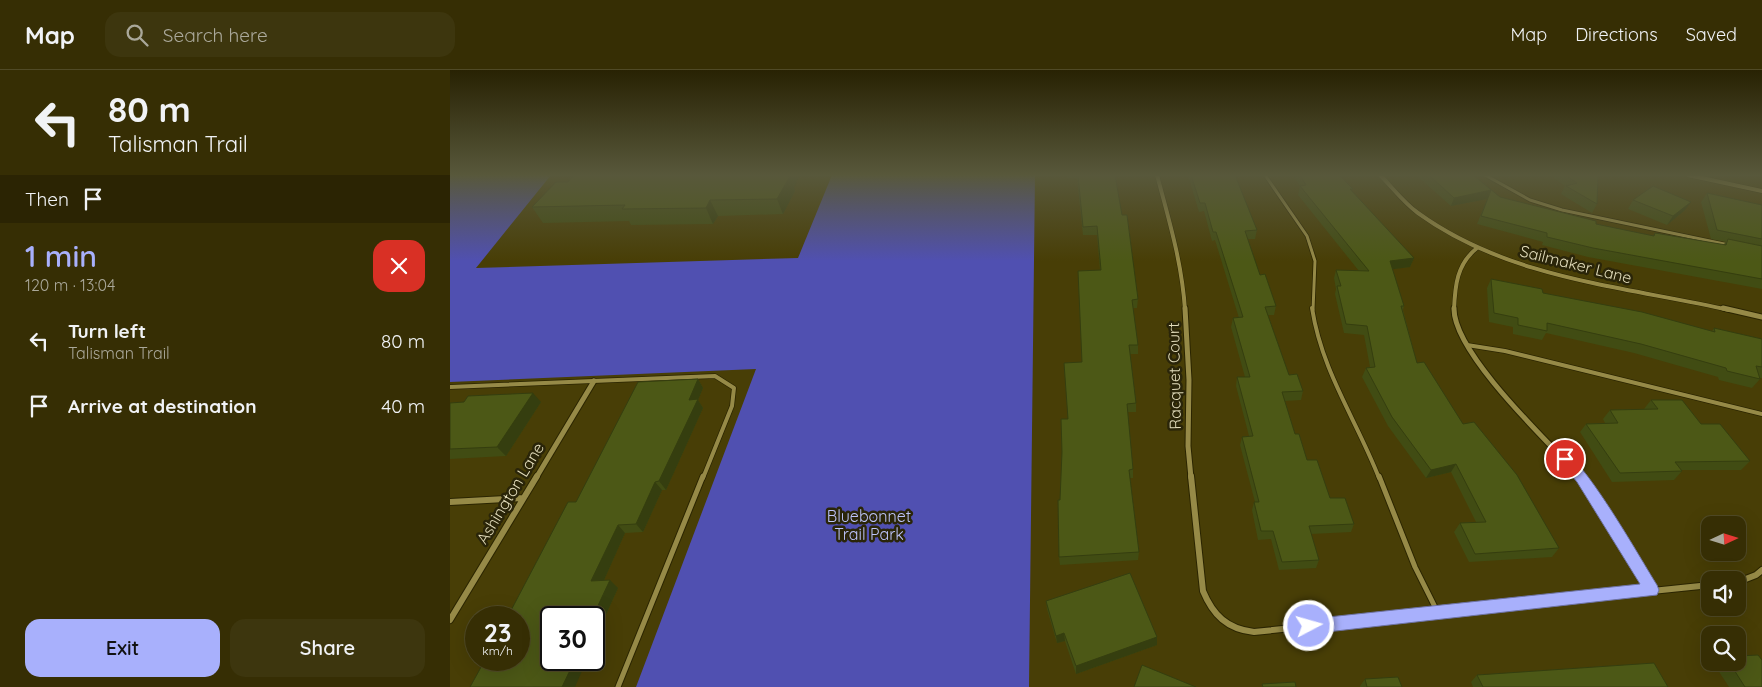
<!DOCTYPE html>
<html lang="en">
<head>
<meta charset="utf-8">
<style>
  :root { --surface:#362e04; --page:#3d360e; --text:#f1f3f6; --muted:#aaa89a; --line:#504a26; --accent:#a8b0fc }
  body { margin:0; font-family:Quicksand,sans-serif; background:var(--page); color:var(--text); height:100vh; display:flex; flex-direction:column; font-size:19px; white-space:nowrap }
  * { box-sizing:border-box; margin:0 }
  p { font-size:16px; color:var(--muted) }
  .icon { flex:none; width:28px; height:28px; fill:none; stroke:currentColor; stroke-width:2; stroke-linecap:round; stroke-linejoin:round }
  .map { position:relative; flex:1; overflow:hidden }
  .side { display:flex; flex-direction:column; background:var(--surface); width:450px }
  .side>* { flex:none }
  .banner { background:#362e04; color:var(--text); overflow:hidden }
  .needle { width:32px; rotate:86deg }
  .controls { position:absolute; left:1251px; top:446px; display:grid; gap:10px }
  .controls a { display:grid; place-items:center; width:45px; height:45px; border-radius:10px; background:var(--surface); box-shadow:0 5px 20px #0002,0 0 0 1px var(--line); font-size:25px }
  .speed { position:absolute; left:15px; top:536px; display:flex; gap:10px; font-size:25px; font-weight:700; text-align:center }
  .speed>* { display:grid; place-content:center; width:65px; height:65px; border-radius:50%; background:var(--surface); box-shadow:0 5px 20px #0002,0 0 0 1px var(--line); line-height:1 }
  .speed small { font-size:12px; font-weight:400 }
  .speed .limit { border:2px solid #111; border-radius:8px; background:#fff; color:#111 }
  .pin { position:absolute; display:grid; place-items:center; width:42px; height:42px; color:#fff; margin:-21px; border:2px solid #fff; border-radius:50%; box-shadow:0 1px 5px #0007 }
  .me { position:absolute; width:55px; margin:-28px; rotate:84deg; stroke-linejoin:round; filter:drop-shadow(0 0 4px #0008) }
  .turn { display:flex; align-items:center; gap:18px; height:105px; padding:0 25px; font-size:22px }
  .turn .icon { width:65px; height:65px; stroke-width:2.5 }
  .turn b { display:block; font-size:35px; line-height:42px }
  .then { display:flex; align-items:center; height:48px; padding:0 25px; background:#0003; gap:10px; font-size:19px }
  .round { display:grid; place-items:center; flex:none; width:52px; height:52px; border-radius:15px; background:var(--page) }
  .overview { display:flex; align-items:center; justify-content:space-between; height:85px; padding:0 25px }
  h1 { font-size:30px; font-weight:600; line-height:38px; color:var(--accent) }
  .action { display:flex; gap:10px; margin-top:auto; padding:10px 25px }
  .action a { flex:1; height:58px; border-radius:15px; background:var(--accent); color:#111; font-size:20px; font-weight:600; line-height:58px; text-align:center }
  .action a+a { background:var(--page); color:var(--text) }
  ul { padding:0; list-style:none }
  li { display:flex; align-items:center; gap:15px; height:65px; padding:0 25px }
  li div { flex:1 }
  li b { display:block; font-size:19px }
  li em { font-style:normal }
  header { display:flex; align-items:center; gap:30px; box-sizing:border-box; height:70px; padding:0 25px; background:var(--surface); border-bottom:1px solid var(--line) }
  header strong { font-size:24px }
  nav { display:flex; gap:28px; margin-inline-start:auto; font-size:18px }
  .search { width:350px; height:45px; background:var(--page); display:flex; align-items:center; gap:12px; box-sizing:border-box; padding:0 18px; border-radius:15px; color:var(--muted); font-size:19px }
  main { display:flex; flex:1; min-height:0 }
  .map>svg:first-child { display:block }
</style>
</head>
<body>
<header>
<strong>Map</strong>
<div class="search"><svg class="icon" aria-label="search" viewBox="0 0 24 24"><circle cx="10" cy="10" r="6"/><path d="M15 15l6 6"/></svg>Search here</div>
<nav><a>Map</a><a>Directions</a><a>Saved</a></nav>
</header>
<main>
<section class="side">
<div class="banner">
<div class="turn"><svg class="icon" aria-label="left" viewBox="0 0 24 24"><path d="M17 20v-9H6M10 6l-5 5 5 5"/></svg><div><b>80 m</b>Talisman Trail</div></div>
<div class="then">Then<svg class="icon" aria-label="arrive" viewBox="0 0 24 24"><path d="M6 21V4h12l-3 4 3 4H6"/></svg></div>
</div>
<div class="overview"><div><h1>1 min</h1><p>120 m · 13:04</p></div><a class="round" style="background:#d93025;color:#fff"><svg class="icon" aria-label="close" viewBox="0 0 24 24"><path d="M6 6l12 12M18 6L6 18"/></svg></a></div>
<ul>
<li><svg class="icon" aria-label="left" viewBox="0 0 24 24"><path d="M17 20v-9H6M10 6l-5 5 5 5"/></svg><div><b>Turn left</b><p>Talisman Trail</p></div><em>80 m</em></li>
<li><svg class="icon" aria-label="arrive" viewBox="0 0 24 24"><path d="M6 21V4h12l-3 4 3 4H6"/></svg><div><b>Arrive at destination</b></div><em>40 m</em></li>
</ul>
<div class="action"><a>Exit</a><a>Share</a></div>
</section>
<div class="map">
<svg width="1312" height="617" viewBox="0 0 1312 617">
  <rect width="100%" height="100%" fill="#483e06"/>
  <path fill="#5050b1" d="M0 105H101L26 198 348 188 382 105H585L579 617H186L306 299 0 312Z"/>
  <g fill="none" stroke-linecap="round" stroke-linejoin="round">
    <defs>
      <path id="lane-far2" d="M815 105 857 166 865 191 863 240
        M1035 105 1080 130 1112 140 1279 175"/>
      <path id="lane-far1" d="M862 238C872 302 906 349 929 408
        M1017 275 1055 281 1312 344
        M0 317 265 306 284 318 282 336 253 408"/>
      <path id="lane" d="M929 406 965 497 988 543
        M168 617 253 406"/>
      <path id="street-far2" d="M707 105C719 150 732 193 735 240
        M930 105C942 117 954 133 968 143 1059 209 1172 216 1279 240
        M1238 105 1312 121
        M1004 240C1005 215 1007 194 1027 178"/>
      <path id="street-far1" d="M735 238 739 310 738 376 741 408
        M1004 238C1003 283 1100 374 1132 408
        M1273 238 1312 247
        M86 408 144 311"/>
      <path id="street" d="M741 406 753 521C763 545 777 559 804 562L1260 515
        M1130 406 1202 520
        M0 432 73 428
        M1288 512 1306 505 1312 500
        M0 550 87 406"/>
    </defs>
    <use href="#lane-far2" stroke="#2b2501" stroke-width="4.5"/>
    <use href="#lane-far1" stroke="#2b2501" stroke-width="5.5"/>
    <use href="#lane" stroke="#2b2501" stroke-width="7"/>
    <use href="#street-far2" stroke="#2b2501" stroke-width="5"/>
    <use href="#street-far1" stroke="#2b2501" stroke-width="7"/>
    <use href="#street" stroke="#2b2501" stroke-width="8"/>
    <use href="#lane-far2" stroke="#968a47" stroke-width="3"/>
    <use href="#lane-far1" stroke="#968a47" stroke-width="4"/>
    <use href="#lane" stroke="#968a47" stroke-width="5"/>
    <use href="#street-far2" stroke="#968a47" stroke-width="4"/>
    <use href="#street-far1" stroke="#968a47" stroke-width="5"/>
    <use href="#street" stroke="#968a47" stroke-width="6"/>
  </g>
  <path fill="#414c13" d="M617 105H665L672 145 688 229 687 238H683L688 275V284H680L686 333V342H678L683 399V408H680L689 482 688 490 610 495 609 487 610 430 618 349 632 292 650 200 647 165H633L627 108H617Z
    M738 105H785L807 160 805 169H798L810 205 826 236 824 245H818L839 305 853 321 851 330 835 331 845 364 857 390 880 428 904 454 901 462 861 464 869 490 866 498 829 500 821 469 808 470 802 440 804 432H805L790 375 792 367 799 366 786 316 787 307H795L781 257 783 248H789L765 170 762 171 754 141 749 142Z
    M843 105H889L902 122 964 188 960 197 942 199 954 236 953 240 967 293 1013 354 1109 478 1102 487 1019 492 1004 462 1010 453 1026 452 1001 402 976 408 938 356 912 307 916 298 920 297 914 265 894 263 885 224 886 219 884 208 886 200 909 201 848 125 850 116Z
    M966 105H1023L1050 127 1146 154 1203 166 1205 163 1273 175 1276 172 1261 169 1251 132 1257 123 1312 135V219L1138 187 1092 175 1093 172 1027 154 1037 129 1001 136Z
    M1106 105H1148L1147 134 1142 143 1111 124 1115 116 1104 108Z
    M344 118 345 121 333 144 268 146 263 154 181 155 179 151 93 153 82 137Z
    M1183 130 1235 140 1217 155 1178 139Z
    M1041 209 1093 223 1262 261 1264 258 1312 269V308H1310V309L1302 318 1269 310 1268 307 1184 283 1096 263 1092 270 1063 264V257L1039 252 1037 218Z
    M248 309 253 318 248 330 253 338 216 420H212L193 462 175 463 154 510 168 518 154 549 144 550V548H101L115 590 112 595 132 601 20 617 126 432Z
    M1201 330 1251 354 1300 391 1291 400H1232V401L1224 410 1162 412 1130 362 1136 354 1155 353 1153 349 1160 340 1194 339Z
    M91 332 56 386 0 389V333Z
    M596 531 707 567V575L626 604 615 571 607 573 597 539Z
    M1265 592H1288L1312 617H1279L1264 594Z
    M1027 605 1218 617H1023L1021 612Z
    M915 609 952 617H910V616Z"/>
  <path fill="#353e0f" d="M337 105H350L344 118 345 121 333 144 327 129Z
    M1041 120 1037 129 1001 136 1004 128Z
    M260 130 268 146 263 154 256 138Z
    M1241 132 1235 140 1217 155 1223 146Z
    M964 188 960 197 937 200 940 191Z
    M248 309 253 318 248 330 253 338 216 420 209 411 239 330Z
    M83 323 91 332 56 386 47 377Z
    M1006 394 1001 402 976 408 981 400Z
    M205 412 212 420 193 462 186 454Z
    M168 455 175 463 150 519 141 511Z
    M160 510 168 518 154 549 145 542Z
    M124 543 129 548H122Z
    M614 563 615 571 607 573 606 566Z
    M707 567V575L626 604V596Z
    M101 590H115L109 603 99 596Z
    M123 594 132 601 125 617H112Z"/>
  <path fill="#4c5816" stroke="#353e0f" d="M124 105H337V106H340L327 129 260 130 256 138 172 139 175 135 82 137 106 112H118Z
    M628 105H665L672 145H677L688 229 682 230 688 275H679L686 333 677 334 683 399 679 400 689 482 609 487 608 430H610L612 382 611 349H618L614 293 632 292 628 201 651 200 647 156 633 157Z
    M741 105H785L807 160 795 161 810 205 815 204 826 236 815 237 839 305 847 304 853 321 832 322 845 364H849L857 390H867L880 428H895L904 454 859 456 869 490 832 492 823 461H811L804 432H809L792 367 803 366 787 307H800L783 248 793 247 766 162H763L755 133H750Z
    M850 105H889L903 119H900L964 188 940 191 954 236H951L967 293 974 292 1013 354 1024 352 1067 405 1109 478 1025 484 1010 453 1036 452 1006 394 981 400 942 347 916 298 925 297 917 256 896 254 887 216H891L886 200 919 201 850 116 856 115Z
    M979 105H1023L1050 127 1146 151V154L1204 166 1205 163 1276 175 1278 169 1312 176V209L1143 178 1097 167V163L1031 146 1041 120 1004 128Z
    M1115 105H1148L1147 134 1116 116 1127 113Z
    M1203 116 1241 132 1223 146 1183 130Z
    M1257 123 1312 135V169L1267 160Z
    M1041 209 1092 219 1093 223 1192 242 1265 262 1264 258 1312 269V297L1306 296 1310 309 1277 301 1276 298 1191 274 1097 253V261L1068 255V248L1044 243Z
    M248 309 239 330 248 329 209 411 205 412 186 454 168 455 141 511 160 510 145 542 124 543 122 548H101V590L99 596 123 594 112 617H20L35 590H69V548H57L118 432H126L188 312Z
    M83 323 47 377 0 379V333L14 332 18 326Z
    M1201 330H1232L1251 354H1270L1300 391 1225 392 1232 401 1170 403 1136 354 1168 353 1160 340 1208 339Z
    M680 503 707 567 626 596 614 563 606 566 596 531Z
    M1308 585 1312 590V617H1295L1279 592H1288V586Z
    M1204 593 1218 617H1033L1027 605Z
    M692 595 746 617H684Z
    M948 607 952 617H917L915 609Z
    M845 612 846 617H813L812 614Z"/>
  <linearGradient id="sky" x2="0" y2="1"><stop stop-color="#282203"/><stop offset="0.55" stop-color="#58583b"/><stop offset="1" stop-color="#58583b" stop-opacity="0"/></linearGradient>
  <rect width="1312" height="191" fill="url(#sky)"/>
  <path fill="#a8b0fc" stroke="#6d72a4" d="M1115 384C1135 390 1193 493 1207 515L1209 520 1207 525 859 564 854 561 852 556 854 551 859 549 1190 514 1127 412 1111 393 1109 389Z"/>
  <g text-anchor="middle" stroke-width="5" stroke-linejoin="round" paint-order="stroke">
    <g font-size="16" fill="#e1dbba" stroke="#2a2509">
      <text transform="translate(1126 194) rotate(14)" y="6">Sailmaker Lane</text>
      <text transform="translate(724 306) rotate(-91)" y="6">Racquet Court</text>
      <text transform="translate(60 423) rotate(-59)" y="6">Ashington Lane</text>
    </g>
    <g font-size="16" fill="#bdc4fb" stroke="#2a2509">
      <text x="419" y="452">Bluebonnet<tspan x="419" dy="18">Trail Park</tspan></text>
    </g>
  </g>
</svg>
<div class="controls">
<a><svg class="needle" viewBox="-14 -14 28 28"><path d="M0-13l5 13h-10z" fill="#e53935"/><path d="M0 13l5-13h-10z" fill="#aaa89a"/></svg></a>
<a><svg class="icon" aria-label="sound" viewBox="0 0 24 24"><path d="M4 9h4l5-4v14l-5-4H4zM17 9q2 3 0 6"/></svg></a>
<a><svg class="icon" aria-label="search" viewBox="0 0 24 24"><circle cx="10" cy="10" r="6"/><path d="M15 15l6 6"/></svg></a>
</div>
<div class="speed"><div>23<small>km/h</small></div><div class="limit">30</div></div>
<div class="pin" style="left:1115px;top:389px;background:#d93025"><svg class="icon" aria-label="arrive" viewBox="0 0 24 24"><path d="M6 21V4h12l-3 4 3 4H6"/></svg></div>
<svg class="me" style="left:859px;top:556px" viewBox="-20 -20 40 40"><circle r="17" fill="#a8b0fc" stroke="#fff" stroke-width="3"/><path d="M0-11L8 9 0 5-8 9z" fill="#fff"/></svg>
</div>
</main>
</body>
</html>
